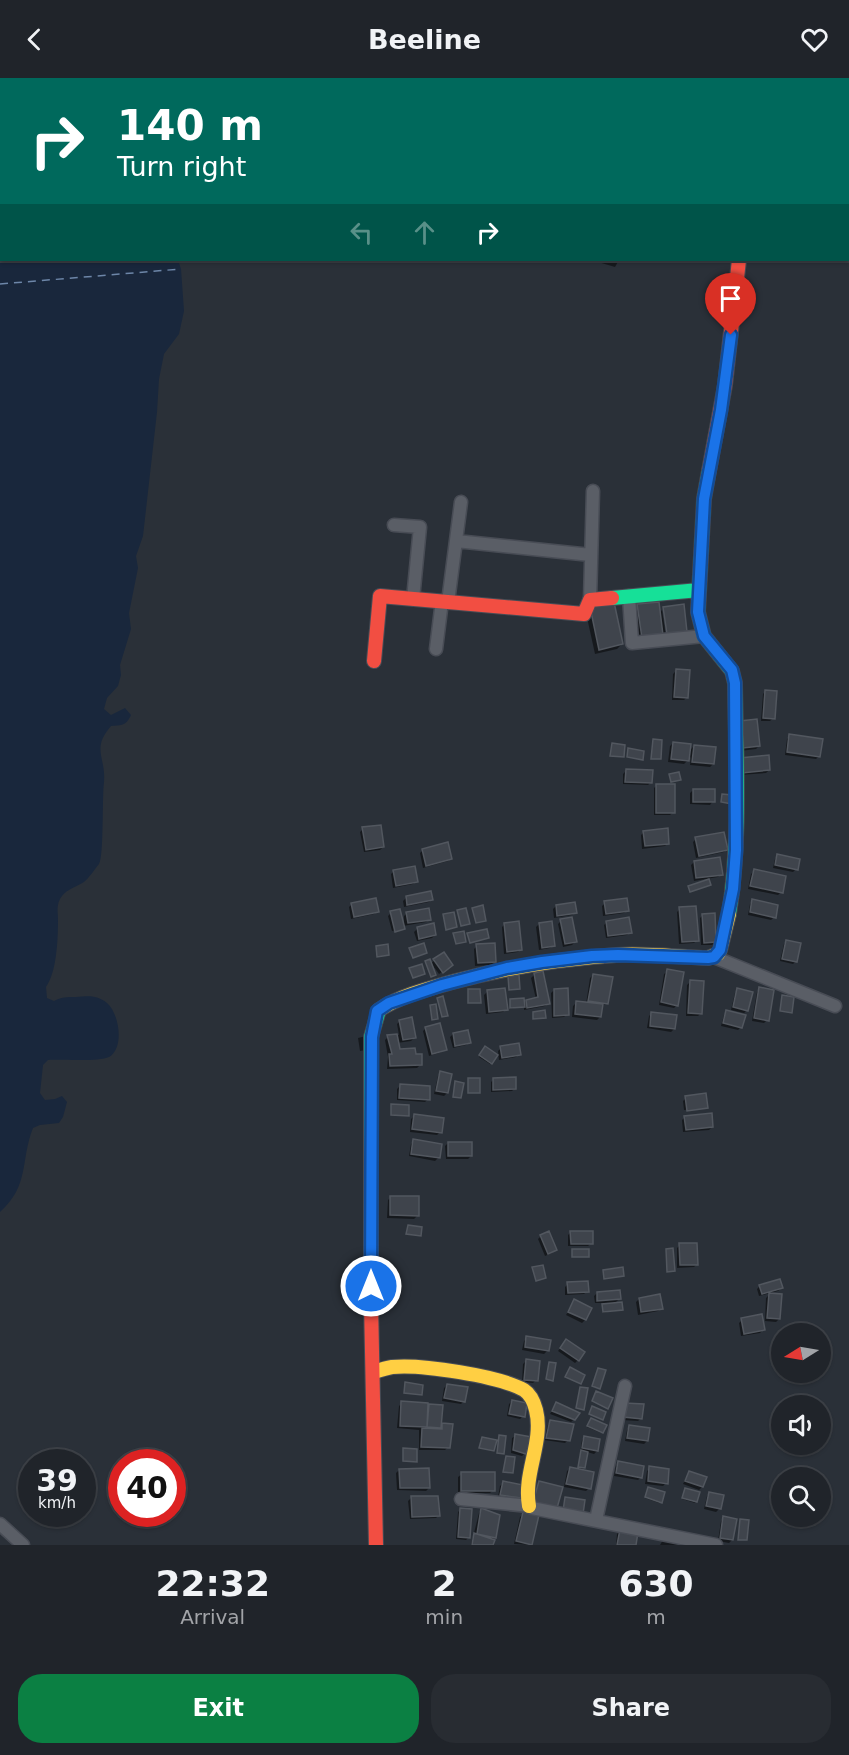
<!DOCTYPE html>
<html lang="en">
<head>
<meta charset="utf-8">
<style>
  :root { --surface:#20242a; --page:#282c32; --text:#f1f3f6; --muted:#a2a4a8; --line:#3d4147; --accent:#0b8043 }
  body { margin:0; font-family:"DejaVu Sans",sans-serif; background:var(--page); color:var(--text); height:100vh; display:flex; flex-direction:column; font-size:22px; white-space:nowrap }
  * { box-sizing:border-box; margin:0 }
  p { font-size:20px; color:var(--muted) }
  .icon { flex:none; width:33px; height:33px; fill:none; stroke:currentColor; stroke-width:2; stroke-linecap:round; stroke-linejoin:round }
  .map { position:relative; height:1467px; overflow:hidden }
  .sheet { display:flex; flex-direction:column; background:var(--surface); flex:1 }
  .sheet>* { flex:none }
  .hud { position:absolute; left:0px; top:0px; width:849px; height:183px; box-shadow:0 2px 4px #0004,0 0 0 2px var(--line); background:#00695c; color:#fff; overflow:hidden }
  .needle { width:39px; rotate:259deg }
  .fabs { position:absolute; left:771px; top:1245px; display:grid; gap:12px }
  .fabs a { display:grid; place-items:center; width:60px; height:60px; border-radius:50%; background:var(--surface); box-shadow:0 2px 4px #0004,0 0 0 2px var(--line); font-size:30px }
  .speed { position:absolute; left:18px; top:1371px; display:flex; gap:12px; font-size:30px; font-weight:700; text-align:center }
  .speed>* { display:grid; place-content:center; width:78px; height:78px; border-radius:50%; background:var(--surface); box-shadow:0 2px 4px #0004,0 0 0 2px var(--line); line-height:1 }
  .speed small { font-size:15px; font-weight:400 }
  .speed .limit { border:9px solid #d22; background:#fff; color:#111 }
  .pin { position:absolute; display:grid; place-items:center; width:51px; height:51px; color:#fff; margin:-62px -26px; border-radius:50% 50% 50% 0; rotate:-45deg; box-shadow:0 0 6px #0007 }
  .pin .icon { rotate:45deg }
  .me { position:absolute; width:66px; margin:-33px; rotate:0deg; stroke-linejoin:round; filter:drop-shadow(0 0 4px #0008) }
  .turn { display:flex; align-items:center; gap:21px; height:126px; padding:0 18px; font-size:27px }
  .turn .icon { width:78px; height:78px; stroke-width:2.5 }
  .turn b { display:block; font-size:42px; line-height:51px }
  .lanes { display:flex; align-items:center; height:57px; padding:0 18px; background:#0003; justify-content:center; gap:30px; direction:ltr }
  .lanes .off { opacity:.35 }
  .eta { display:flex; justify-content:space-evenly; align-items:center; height:102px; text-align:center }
  .eta b { font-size:36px; font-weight:700; line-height:42px }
  .action { display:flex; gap:12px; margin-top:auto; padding:12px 18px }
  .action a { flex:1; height:69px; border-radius:24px; background:var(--accent); color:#fff; font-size:24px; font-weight:700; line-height:69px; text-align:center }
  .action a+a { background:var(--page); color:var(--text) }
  header { display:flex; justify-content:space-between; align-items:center; height:78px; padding:0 18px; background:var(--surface); font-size:27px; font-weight:700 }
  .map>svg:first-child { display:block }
</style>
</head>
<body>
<header><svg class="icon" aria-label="back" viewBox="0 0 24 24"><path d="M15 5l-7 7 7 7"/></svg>Beeline<svg class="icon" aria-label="heart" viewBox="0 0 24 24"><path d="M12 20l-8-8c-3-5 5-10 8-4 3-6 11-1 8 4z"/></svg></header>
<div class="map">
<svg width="849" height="1467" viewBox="0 0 849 1467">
  <rect width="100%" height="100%" fill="#2a3038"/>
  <path fill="#19273c" d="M0 0H142L2 2V182H178L181 191 184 233 179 256 164 276 159 301 157 334 143 458 136 478 138 490 129 535 131 551 120 587 121 597 118 608 107 620 104 631 111 637 125 630 131 637C126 648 122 647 111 648 91 671 106 679 104 704 102 718 104 779 99 786 95 791 89 800 84 804 75 810 61 812 58 827 57 831 58 837 58 841 58 860 57 894 46 909L47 920 54 923C61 919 67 919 76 919 88 918 97 917 107 925 119 935 125 970 109 979 99 984 62 981 48 982L43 987 40 1015 45 1022 55 1021 62 1018 67 1024 63 1039 59 1045 40 1047 33 1050C20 1083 30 1107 0 1134Z"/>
  <path fill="#0007" fill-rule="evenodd" d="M576 0H612L575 2Z
    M726 0H744V2H726Z
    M758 0H774L758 2Z
    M813 0H831L813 2Z
    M598 182H619L615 189 598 184Z
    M638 528 659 535 662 532 666 558 664 555 661 558 639 559 635 531Z
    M591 530 622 566 617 571 595 576 586 535Z
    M676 593 687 619 684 622H672L673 596Z
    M766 613 773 640 770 643H761L763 616Z
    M738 647 759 668 756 671 740 673Z
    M790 658 819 678 816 681 785 677 787 661Z
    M673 665 688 674 694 668 713 686 710 689 690 687 691 679 684 686 668 684 670 668Z
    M738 685 769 692 766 695 739 697Z
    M626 693 651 704 648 707 623 706V696Z
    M657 707 673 734 670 737H654V710Z
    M693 712 713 723 710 727 690 726V715Z
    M363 751 383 769 380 772 364 774 360 754Z
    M644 754 668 765 665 768 642 771 641 757Z
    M696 761 727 771 724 774 696 780 693 764Z
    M423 772 451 780 448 783 423 790 420 775Z
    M778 778 796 791 793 794 773 790 775 781Z
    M694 784 721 796 718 799 694 803 691 787Z
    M394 793 416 803 413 806 393 810 391 796Z
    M754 793 781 814 778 817 748 811 751 796Z
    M406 820 432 821 429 824 404 829 403 823Z
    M753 823 774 839 771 842 748 837 750 826Z
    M605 825 627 832 624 835 603 838 602 828Z
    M352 826 377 833 374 836 351 841 349 829Z
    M556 828 575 834 572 837 554 840 553 831Z
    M680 831 697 862 694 865 679 866 677 834Z
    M391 835 402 846 404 845V838L407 835 429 841 426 844 403 848 402 852V851L392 853 388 838Z
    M703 837 715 864 712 867H701L700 840Z
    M561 843 575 864 572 867 563 869 558 846Z
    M607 844 630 854 627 857 606 860 604 847Z
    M505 846 521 871 518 874 504 876 502 849Z
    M539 846 554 867 550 870 539 872 536 849Z
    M417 851 435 857 432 860 417 863 414 854Z
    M787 863 796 883 793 886 780 883 784 866Z
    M477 868 494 884 491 887 475 888 474 871Z
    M434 883 448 890 439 896 431 885Z
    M668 893 677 927 674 930 659 927 664 896Z
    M534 897 548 925 545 928 524 932V928L510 931V922L523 927 526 923 536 921 531 900Z
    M593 897 606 926 601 928 600 939 597 942 572 939 573 928 576 925 586 926 590 900Z
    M690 904 701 935 698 938H686L687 907Z
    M760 911 767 942 764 945 752 943 757 914Z
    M554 912 567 936 564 939 552 940 551 915Z
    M738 912 747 932 744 935 731 932 735 915Z
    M487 914 506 931 503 934 486 936 484 917Z
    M727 934 741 949 738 952 721 948 724 937Z
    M652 935 674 951 671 954 647 950 649 938Z
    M400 943 414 960 411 963 397 965 399 973 420 987 417 990 387 991 388 979 385 962 388 959 399 957 397 946Z
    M426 950 445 971 442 974 429 978 423 953Z
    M453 956 469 964 466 967 453 970 450 959Z
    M366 958V972L360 973 358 960Z
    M485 970 496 977 490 986 479 979Z
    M501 970 519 976 516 979 499 982 498 973Z
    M441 995 447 1015 444 1018 434 1016 438 998Z
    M494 1001 515 1010 512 1013 491 1014V1004Z
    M400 1008 428 1021 425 1024 397 1022V1011Z
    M686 1020 706 1030 684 1032 683 1023Z
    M414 1038 440 1054 437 1057 410 1054 411 1041Z
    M685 1039 712 1049 709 1052 683 1054 682 1042Z
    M414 1063 438 1080 435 1083 409 1078 411 1066Z
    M448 1065 471 1078 468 1081H446L445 1068Z
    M391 1119 417 1138 414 1141 387 1140 388 1122Z
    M571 1154 591 1165 588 1168H568V1157Z
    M541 1158 555 1172 552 1175 545 1178 538 1161Z
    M680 1167 697 1186 694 1189 677 1190V1170Z
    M568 1206 587 1213 584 1216 565 1217V1209Z
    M760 1208 781 1210 778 1213 759 1218 757 1211Z
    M597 1215 619 1221 614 1226 621 1231 603 1235 602 1229 606 1225H595L594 1218Z
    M769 1217 779 1241 776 1244 765 1243 766 1220Z
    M639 1221 661 1230 658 1233 638 1237 636 1224Z
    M575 1223 585 1242 582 1245 566 1237Z
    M742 1242 763 1252 760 1255 741 1258 739 1245Z
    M527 1260 549 1264 547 1273 544 1276 522 1272 524 1263Z
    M566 1263 578 1282 575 1285 558 1273Z
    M526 1283 536 1302 533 1305 522 1304 523 1286Z
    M447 1307 464 1323 461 1326 442 1323 444 1310Z
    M512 1323 523 1338 520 1341 507 1338 509 1326Z
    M402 1325 442 1328 440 1347H451L448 1369 445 1372H419V1352L397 1350 399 1328ZM425 1347 438 1348 437 1352H425Z
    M556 1325 574 1341 571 1344 550 1336Z
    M622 1330 641 1340 638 1343 621 1342Z
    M590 1342 602 1354 601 1355 587 1349Z
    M551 1344 568 1362 565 1365 544 1362 548 1347Z
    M630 1349 647 1363 644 1366 625 1363 627 1352Z
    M515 1358 525 1375 522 1378 511 1375 512 1360Z
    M585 1359 597 1373 594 1376 587 1374 584 1389 581 1392 589 1410 586 1413 564 1409 567 1393 570 1390 578 1392 582 1362Z
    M619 1385 641 1399 638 1402 614 1398 616 1388Z
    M650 1390 666 1405 663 1408 645 1406 647 1393Z
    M399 1392 429 1410 426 1413 397 1412 396 1395Z
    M689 1394 702 1409 699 1412 683 1406Z
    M462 1396 493 1412 490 1415H458V1399Z
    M503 1405 519 1420 516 1423 498 1419 500 1408Z
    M685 1411 696 1424 695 1425 682 1421Z
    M648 1412 660 1424 659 1425 645 1420Z
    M710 1415 719 1431 716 1434 704 1431 707 1418Z
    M411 1420 439 1437 436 1440 410 1441 408 1423Z
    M461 1431 469 1459 466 1462 456 1461 458 1434Z
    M482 1432 494 1459 491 1467H471L479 1435Z
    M523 1436 531 1466 530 1467 514 1466 520 1439Z
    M724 1440 732 1462 729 1465 718 1463 721 1443Z
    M620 1453 634 1467H616L617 1456Z
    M664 1460 686 1467H660Z"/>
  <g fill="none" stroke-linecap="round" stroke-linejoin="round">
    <path stroke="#6d86a8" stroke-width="1.5" stroke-dasharray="8 6" stroke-linecap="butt" d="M0 206 181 191"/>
  </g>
  <path fill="#3f444c" stroke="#52575f" stroke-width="1.5" d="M614 524 623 566 599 572 590 529Z
    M659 524 663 557 642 560 637 526Z
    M684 526 687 554 667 556 663 529Z
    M676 591 690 592 688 620 674 619Z
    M765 612 777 613 775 641 763 640Z
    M757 641 760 668 743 670 740 643Z
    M789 656 823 661 820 679 787 674Z
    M653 661 662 662 661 681H651Z
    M673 664 691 666 689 683 671 681Z
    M612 665 625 667 624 679 610 678Z
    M694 667 716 669 714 686 692 684Z
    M628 670 644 673 643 682 627 679Z
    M769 677 770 692 742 695 740 680Z
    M626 691 653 692 652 705 625 704Z
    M679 694 681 702 671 704 669 696Z
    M656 706H675V735H656Z
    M693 711H715V724H693Z
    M722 716 732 717V726L721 724Z
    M381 747 384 769 366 772 362 749Z
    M668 750 669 766 645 768 643 753Z
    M724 754 728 772 699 778 695 759Z
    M448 764 452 781 426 788 422 771Z
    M777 776 800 781 798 792 775 787Z
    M720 779 723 797 696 800 694 783Z
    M415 788 418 804 396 808 393 792Z
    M754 791 786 798 783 815 750 808Z
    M709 801 711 807 690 814 688 808Z
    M431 813 433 822 407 827 406 818Z
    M376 820 379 834 354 839 351 825Z
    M627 820 629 833 606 836 604 823Z
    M752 821 778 827 776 840 750 834Z
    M575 824 577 835 557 838 556 827Z
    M483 827 486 843 476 845 472 830Z
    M696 828 699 863 682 864 679 829Z
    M429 830 431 842 408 845 406 834Z
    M466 830 470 846 461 848 457 832Z
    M400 831 405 851 395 854 390 833Z
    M454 834 457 849 446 852 443 836Z
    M715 835 716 864 704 865 702 836Z
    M572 839 577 864 565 866 560 841Z
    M629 839 632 855 608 858 606 843Z
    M519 843 522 872 507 874 504 845Z
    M552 843 555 868 542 870 539 845Z
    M434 845 436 857 419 861 417 849Z
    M487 851 489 860 470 865 467 855Z
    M464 853 466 864 456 866 453 855Z
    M786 862 801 865 797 884 782 881Z
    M424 865 427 875 413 880 409 870Z
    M495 865 496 884 478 885 476 866Z
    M388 866 389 877 377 879 376 868Z
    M444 874 453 887 443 895 433 881Z
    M430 881 436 897 431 899 425 883Z
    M422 886 425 896 413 900 409 890Z
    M667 891 684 894 678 928 661 924Z
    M543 893 550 926 527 930 526 922 538 919 534 895Z
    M593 896 613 899 608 926 588 923Z
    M519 897 520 911 509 912 508 898Z
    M690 902 704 903 702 936 688 935Z
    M759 909 774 912 769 943 754 940Z
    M505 910 508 932 489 934 487 912Z
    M568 910 569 937 554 938V911Z
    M737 910 753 914 748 933 733 929Z
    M468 911H480L481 925H468Z
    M782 917 794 919 792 935 780 933Z
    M443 918 448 938 442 939 437 920Z
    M524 920 525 929 510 930V921Z
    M576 923 603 926 601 939 575 936Z
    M436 926 438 941 432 942 430 927Z
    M545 932 546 940 533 941V934Z
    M726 932 746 937 742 950 723 945Z
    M651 934 677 937 675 951 650 948Z
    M412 939 416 960 403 962 399 942Z
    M440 945 447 972 432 976 425 949Z
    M468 952 471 965 455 968 453 955Z
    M397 956 400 971 415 970 416 976H422V987L390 988 389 976H392L387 957Z
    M519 965 521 977 502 980 500 968Z
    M485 968 498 977 492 986 479 977Z
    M440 993 452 996 448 1015 436 1013Z
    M516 999V1011L493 1012V1000Z
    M468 1000H480V1015H468Z
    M455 1003 464 1005 461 1020 453 1019Z
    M400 1006 430 1008V1022L399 1020Z
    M706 1015 708 1030 687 1033 685 1018Z
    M391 1026 409 1027V1038L391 1037Z
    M712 1035 713 1049 686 1052 684 1038Z
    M414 1036 444 1040 442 1055 412 1051Z
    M413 1061 442 1066 440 1080 411 1076Z
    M448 1064H472V1078H448Z
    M390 1118H419V1138L390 1137Z
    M408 1147 422 1149 421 1158 406 1156Z
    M549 1153 557 1172 548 1176 540 1157Z
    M570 1153H593V1166H571Z
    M679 1165H697L698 1187H680Z
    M673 1170 675 1193 667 1194 666 1171Z
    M572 1171H589V1179H572Z
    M543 1187 546 1200 536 1203 532 1189Z
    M623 1189 624 1198 604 1201 603 1192Z
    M780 1201 783 1210 762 1216 759 1207Z
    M588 1203 589 1214 568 1215 567 1204Z
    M620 1212 621 1221 597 1223V1214Z
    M769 1215 782 1216 780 1241 767 1240Z
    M660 1216 663 1231 641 1234 639 1220Z
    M574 1221 592 1230 586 1242 568 1234Z
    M622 1224 623 1232 603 1234 602 1226Z
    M762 1236 765 1252 744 1256 741 1240Z
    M526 1258 551 1262 549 1273 525 1269Z
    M566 1261 585 1274 579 1283 560 1270Z
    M526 1281 540 1283 538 1303 524 1302Z
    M549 1284 556 1285 553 1303 546 1301Z
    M570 1289 585 1297 581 1306 565 1299Z
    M598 1290 606 1292 600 1311 592 1308Z
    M405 1304 423 1307 422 1317 404 1315Z
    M447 1306 468 1309 465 1324 444 1320Z
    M580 1309 588 1310 584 1332 576 1330Z
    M596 1313 613 1320 608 1331 592 1323Z
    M512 1322 527 1325 525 1339 509 1336Z
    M401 1323 428 1325 427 1349 400 1348Z
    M556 1324 580 1335 575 1342 552 1333Z
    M624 1325 644 1326 642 1341 623 1339Z
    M429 1326 443 1327 441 1350 427 1349Z
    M592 1328 606 1334 603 1342 589 1336Z
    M591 1340 607 1347 603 1355 587 1348Z
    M550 1342 574 1346 570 1363 546 1360Z
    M442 1345 453 1346 450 1370 421 1369 422 1350 442 1351Z
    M629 1347 650 1350 648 1363 627 1360Z
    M515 1356 532 1359 526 1376 513 1372Z
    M499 1357 506 1358 504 1376 497 1375Z
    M584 1358 600 1361 598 1373 582 1370Z
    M482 1359 497 1362 494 1373 479 1370Z
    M403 1370 417 1371V1384L403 1383Z
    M581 1372 588 1374 585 1390 578 1389Z
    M506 1378 515 1379 513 1395 503 1394Z
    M618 1383 644 1388 642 1400 616 1395Z
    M649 1388 669 1391 668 1406 648 1403Z
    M570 1389 594 1394 591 1411 566 1406Z
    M429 1390 430 1410H400L399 1391Z
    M689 1393 707 1399 703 1409 685 1403Z
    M461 1394H495V1413H461Z
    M503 1403 523 1407 521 1420 500 1417Z
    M539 1403 563 1409 557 1430 533 1424Z
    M648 1409 665 1414 662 1425 645 1419Z
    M685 1410 700 1414 697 1424 682 1420Z
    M709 1414 724 1417 721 1431 706 1428Z
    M411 1418H438L440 1438 412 1439Z
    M565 1419 585 1422 583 1436 563 1433Z
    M460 1430 472 1431 470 1460 458 1459Z
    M481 1430 500 1437 496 1460 477 1456Z
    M523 1434 539 1437 532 1467 516 1463Z
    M723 1438 737 1441 733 1462 720 1460Z
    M740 1441 749 1442 747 1462H738Z
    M620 1451 638 1454 636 1467H617Z
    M474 1455 495 1462 493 1467H472Z"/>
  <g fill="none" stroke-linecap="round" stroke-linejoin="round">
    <defs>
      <path id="street" d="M848 30H849
        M394 447 420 449 413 521
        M456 463 591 477
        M629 518 632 565 704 558
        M590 522 593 413
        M448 524 461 424
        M436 571 442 523
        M714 879 835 928
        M461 1421 529 1428 532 1430 716 1467
        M596 1442 625 1308
        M0 1446 23 1467"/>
      <path id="fast" d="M709 393 704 421 698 534 704 558 732 593 735 605C736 682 741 760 729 836
        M612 520 699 512
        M371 1225V959L379 932"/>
      <path id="slow" d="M379 932C401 917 431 910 456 903 509 889 561 881 616 877 646 875 678 879 708 880L718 876 720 872 729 836
        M374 1294C380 1292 386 1290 392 1289 421 1286 499 1298 524 1312 530 1316 534 1324 536 1332 544 1364 523 1395 529 1428"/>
      <path id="jam" d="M625 0 628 2
        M709 393 725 307 739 182
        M374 583 380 518 584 536 590 522 612 520
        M371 1225 376 1467"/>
    </defs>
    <use href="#street" stroke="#484c55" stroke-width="15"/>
    <use href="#fast" stroke="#484c55" stroke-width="16"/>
    <use href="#slow" stroke="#484c55" stroke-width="16"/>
    <use href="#jam" stroke="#484c55" stroke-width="16"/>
    <use href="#street" stroke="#5a5e66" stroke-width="12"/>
    <use href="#fast" stroke="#16e098" stroke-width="14"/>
    <use href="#slow" stroke="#ffcf43" stroke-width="14"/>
    <use href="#jam" stroke="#f24e42" stroke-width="14"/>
  </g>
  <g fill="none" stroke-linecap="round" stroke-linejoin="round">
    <defs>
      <path id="route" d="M371 1208 372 959 377 933 389 925 442 907 507 890 542 884 592 878 618 877 708 880 714 879 720 872 733 811 736 772 735 605 732 592 704 558 698 534 704 421 721 332 731 257"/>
    </defs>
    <use href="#route" stroke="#114b97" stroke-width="15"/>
    <use href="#route" stroke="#1a73e8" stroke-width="10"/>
  </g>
</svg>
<div class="fabs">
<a><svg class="needle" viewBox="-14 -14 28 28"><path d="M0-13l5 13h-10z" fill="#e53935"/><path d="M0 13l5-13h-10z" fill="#a2a4a8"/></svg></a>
<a><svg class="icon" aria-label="sound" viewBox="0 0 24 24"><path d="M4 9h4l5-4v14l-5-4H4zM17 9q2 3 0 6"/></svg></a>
<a><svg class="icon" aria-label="search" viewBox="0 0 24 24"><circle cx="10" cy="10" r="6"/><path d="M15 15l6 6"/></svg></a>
</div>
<div class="speed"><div>39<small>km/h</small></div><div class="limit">40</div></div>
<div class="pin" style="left:731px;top:257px;background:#d93025"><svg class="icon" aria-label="arrive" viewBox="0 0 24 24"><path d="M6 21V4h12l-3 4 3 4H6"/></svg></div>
<svg class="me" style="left:371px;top:1208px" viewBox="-20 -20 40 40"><circle r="17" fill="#1a73e8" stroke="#fff" stroke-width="3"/><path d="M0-11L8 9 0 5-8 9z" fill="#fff"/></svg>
<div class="hud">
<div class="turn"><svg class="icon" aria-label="right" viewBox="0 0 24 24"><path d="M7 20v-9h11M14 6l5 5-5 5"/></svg><div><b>140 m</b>Turn right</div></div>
<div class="lanes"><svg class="icon off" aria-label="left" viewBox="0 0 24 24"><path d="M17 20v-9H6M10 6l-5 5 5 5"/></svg><svg class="icon off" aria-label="ahead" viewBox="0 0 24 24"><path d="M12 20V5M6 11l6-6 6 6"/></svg><svg class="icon" aria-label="right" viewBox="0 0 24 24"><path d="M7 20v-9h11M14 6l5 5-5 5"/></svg></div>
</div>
</div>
<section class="sheet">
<div class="eta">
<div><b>22:32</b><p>Arrival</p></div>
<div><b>2</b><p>min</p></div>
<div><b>630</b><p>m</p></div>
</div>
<div class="action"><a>Exit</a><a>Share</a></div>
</section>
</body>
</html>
